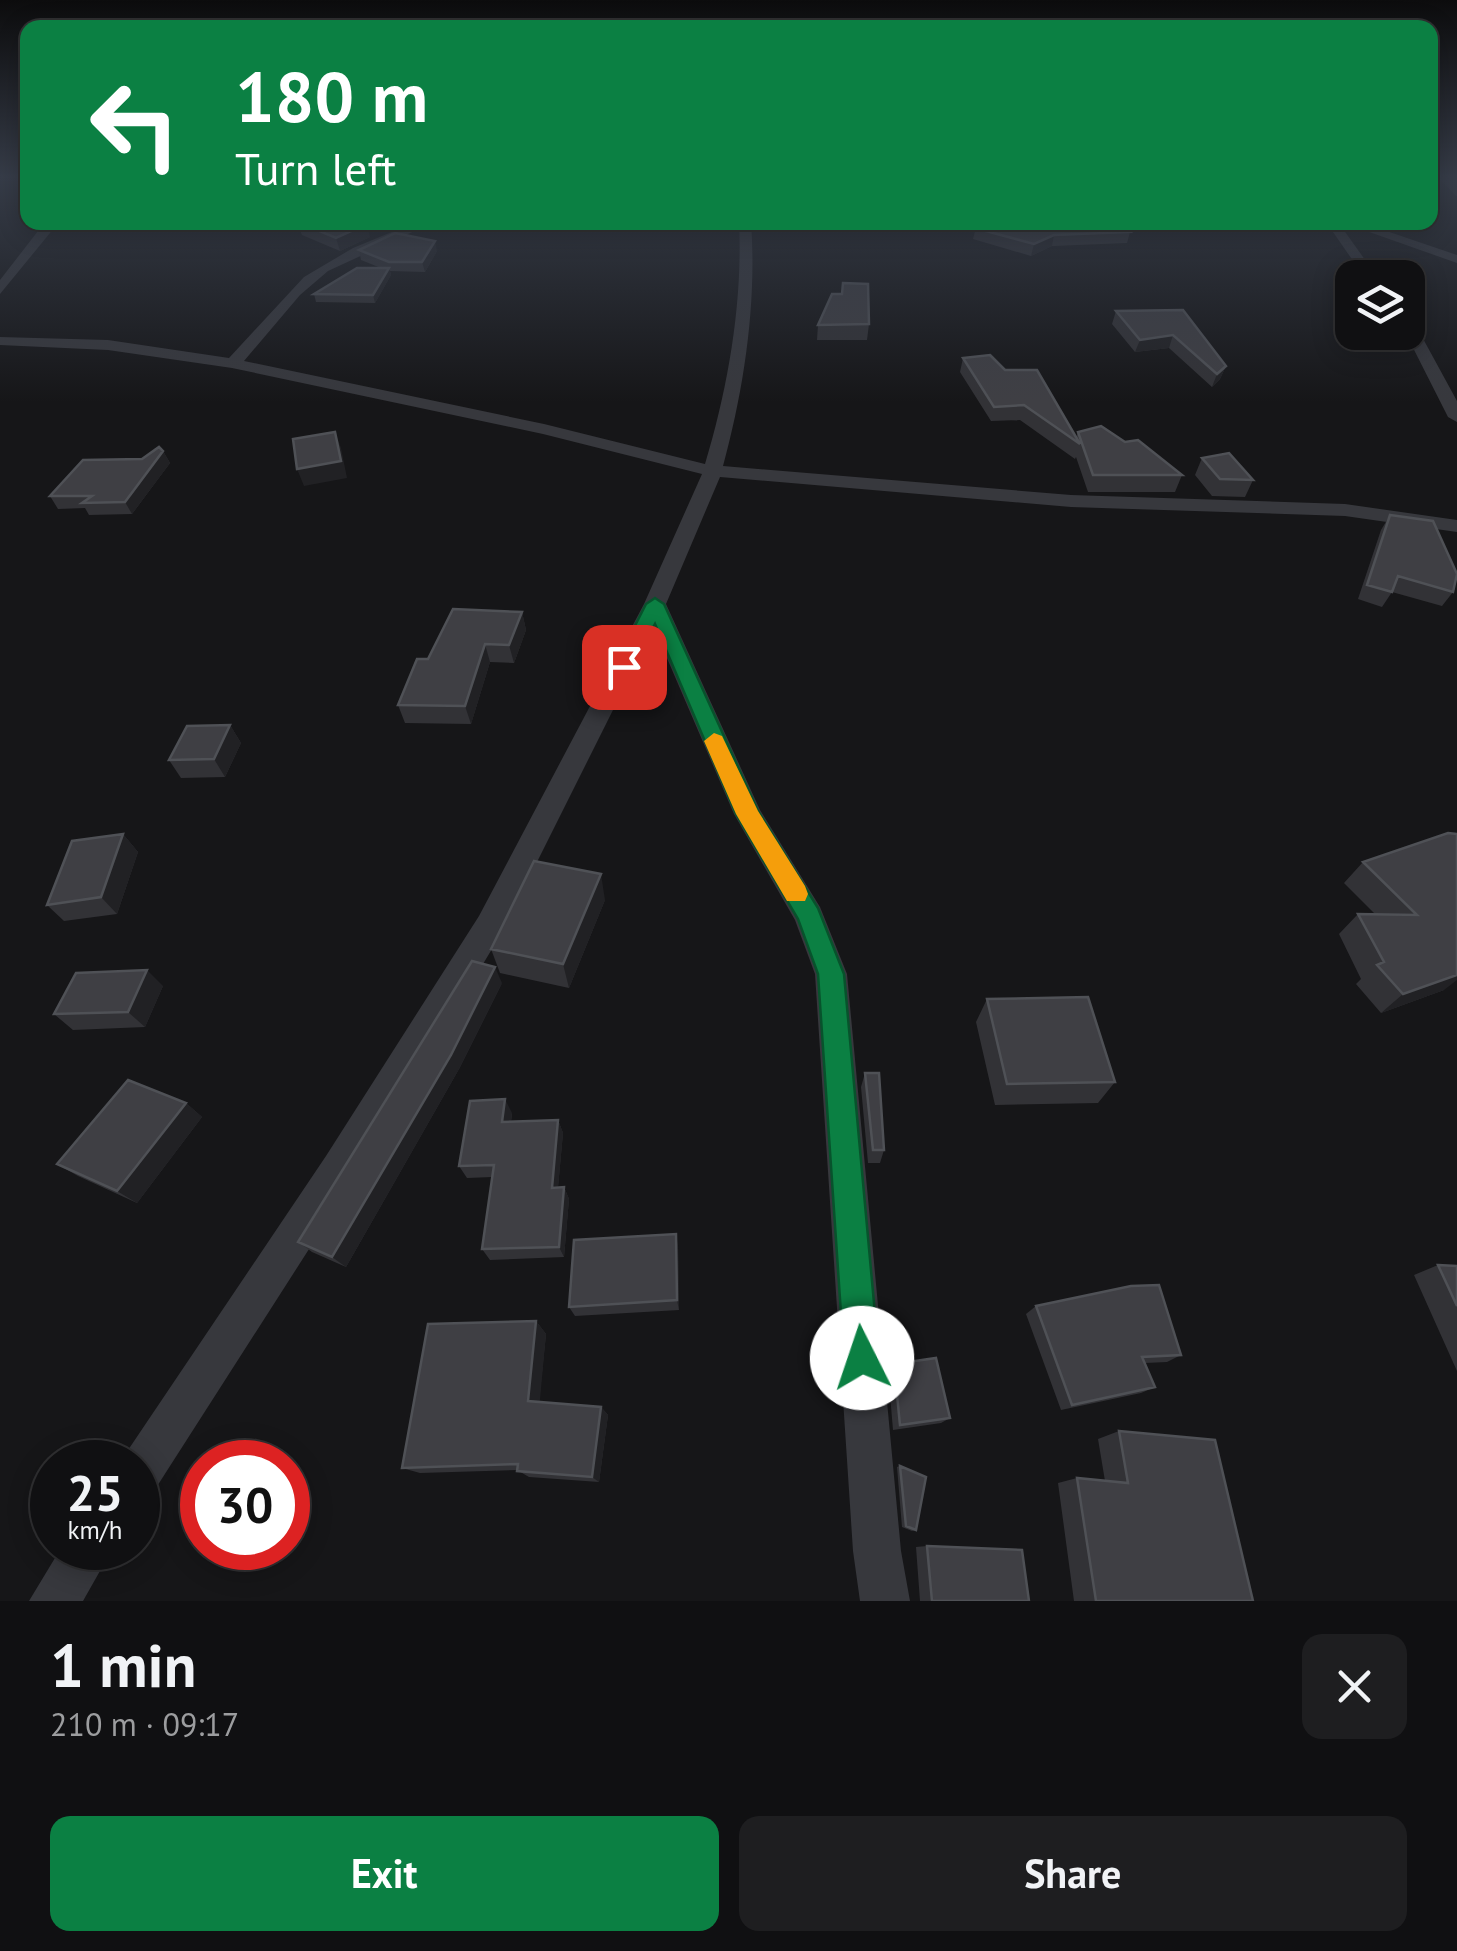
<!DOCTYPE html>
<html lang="en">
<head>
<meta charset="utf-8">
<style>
  :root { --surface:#101012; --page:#1e1e20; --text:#f1f3f6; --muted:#9c9d9f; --line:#303032; --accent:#0b8043 }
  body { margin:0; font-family:"PT Sans",sans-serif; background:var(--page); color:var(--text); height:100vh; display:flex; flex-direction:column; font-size:38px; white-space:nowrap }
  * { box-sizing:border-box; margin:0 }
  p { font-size:32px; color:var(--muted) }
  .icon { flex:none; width:55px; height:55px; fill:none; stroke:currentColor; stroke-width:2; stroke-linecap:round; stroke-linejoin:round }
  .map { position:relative; height:1601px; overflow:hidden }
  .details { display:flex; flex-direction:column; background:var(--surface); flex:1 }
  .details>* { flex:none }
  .guide { position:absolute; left:20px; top:20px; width:1418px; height:210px; border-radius:20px; box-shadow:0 5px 25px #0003,0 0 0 2px var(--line); background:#0b8043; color:#fff; overflow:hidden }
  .controls { position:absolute; left:1335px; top:260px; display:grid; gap:20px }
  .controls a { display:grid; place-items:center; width:90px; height:90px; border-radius:20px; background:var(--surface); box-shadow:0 5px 25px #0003,0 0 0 2px var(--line); font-size:50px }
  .speed { position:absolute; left:30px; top:1440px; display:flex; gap:20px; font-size:50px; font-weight:700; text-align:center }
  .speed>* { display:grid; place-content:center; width:130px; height:130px; border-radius:50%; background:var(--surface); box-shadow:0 5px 25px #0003,0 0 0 2px var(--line); line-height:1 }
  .speed small { font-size:25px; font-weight:400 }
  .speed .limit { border:15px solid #d22; background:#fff; color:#111 }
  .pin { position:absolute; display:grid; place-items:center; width:85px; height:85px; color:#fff; margin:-42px; border-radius:20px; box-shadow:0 5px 15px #0006 }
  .me { position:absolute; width:110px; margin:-55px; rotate:356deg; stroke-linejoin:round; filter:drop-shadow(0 0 8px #0008) }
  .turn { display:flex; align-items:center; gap:35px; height:210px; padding:0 50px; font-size:45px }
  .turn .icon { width:130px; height:130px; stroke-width:2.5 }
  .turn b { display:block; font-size:70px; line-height:85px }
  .round { display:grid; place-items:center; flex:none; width:105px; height:105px; border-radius:20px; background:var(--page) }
  .summary { display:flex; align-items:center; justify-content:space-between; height:170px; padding:0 50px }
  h1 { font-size:60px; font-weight:600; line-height:75px }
  .action { display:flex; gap:20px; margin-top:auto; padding:20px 50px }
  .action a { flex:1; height:115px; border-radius:20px; background:var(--accent); color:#fff; font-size:40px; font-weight:600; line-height:115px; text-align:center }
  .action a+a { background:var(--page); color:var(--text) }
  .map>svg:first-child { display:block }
</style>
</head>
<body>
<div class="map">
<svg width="1457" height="1601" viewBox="0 0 1457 1601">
  <rect width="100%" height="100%" fill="#161618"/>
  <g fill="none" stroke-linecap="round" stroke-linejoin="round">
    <path fill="#37383d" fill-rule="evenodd" d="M45 222H59L0 294V280Z
      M416 222H434L328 271 300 295 244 361 544 424 705 464C728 388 743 302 739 222H751C757 303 744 389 723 466L1071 495 1345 504 1457 520V532L1345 516 1071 507 720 477 666 604 760 810 820 907 847 974 901 1551 910 1601H860L853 1551 815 974 795 920 734 814 654 628 501 934 352 1182 154 1491 138 1498V1462H120L326 1156 479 916 644 604 702 474 543 434 232 368 108 350 0 345V337L108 340 229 358 304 277 353 248Z
      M1326 222H1338L1378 278H1365Z
      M1341 222H1360L1457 255V263Z
      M1408 320 1415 324 1457 401V422L1448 417 1405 332Z
      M61 1548H113L83 1601H29Z"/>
  </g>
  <path fill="#323236" d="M1439 178H1457V196H1456Z
    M297 222 370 237 340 251 302 235Z
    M954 222H1118L1130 232 1127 243 1052 246 1031 256 973 239 976 228H957Z
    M359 250 437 251 425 272 390 271 391 275 375 303 316 302 314 294 381 268 361 260Z
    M842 294 869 324 867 340H817L818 325Z
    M1183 310 1226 366 1220 379 1212 387 1169 348 1135 352 1112 324 1116 311Z
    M963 358 1076 438 1078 432 1125 442 1182 475 1175 492H1088L1076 457 1075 459 1020 420 991 421 960 372Z
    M163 451 170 463 132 514 89 515 85 508 58 509 50 496Z
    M1202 458 1253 480 1245 497 1212 496 1195 475Z
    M1390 515 1453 592 1442 606 1392 592 1382 607 1358 599 1381 530Z
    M522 612 526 630 514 663 490 662 471 724 405 723 398 705 428 659Z
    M230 725 241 743 225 777 181 778 169 760Z
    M1448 833 1444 990 1381 1013 1356 984 1361 979 1339 934 1358 914H1375L1344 883 1363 862Z
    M123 834 138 852 117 914 64 921 47 905Z
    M605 900 569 988 500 973 491 949Z
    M502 983 459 1069 346 1267 312 1252 298 1242Z
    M163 986 145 1027 73 1030 54 1014Z
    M987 999 1115 1082 1098 1103 995 1105 976 1022Z
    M865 1073 884 1150 880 1163H868L861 1087Z
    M186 1103 202 1117 137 1203 78 1176 57 1164Z
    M512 1113 511 1122 558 1120 563 1133 558 1187H564L569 1199 564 1257 490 1260 482 1249 492 1177 467 1178 459 1166Z
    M678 1245 679 1310 575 1316 569 1307Z
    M1438 1265 1457 1266V1371L1414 1275Z
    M1036 1306 1181 1355 1167 1362 1145 1363 1155 1387 1141 1393 1061 1410 1026 1314Z
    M536 1321 546 1334 539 1402 601 1407 608 1415 599 1482 529 1477 517 1470 420 1473 402 1468Z
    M894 1364 950 1418 941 1423 893 1430 888 1371Z
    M1119 1431 1253 1601H1074L1058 1483 1077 1478 1105 1481 1098 1439Z
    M900 1466 916 1530 912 1531 902 1527 897 1467Z
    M927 1546 1029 1601H920L916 1547Z"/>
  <path fill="#212124" d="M367 224 370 237 340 251 336 238Z
    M1054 235 1052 246 1031 256 1034 244Z
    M435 241 437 251 425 272 422 262Z
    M389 268 391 275 375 303 373 295Z
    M1173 335 1169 348 1135 352 1140 340Z
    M1226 366 1220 379 1212 387 1217 374Z
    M335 432 341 448 347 478 304 486 297 469Z
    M163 451 170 463 132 514 125 502Z
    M522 612 526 630 514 663 509 645Z
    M485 644 490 662 471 724 465 706Z
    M230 725 241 743 225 777 214 759Z
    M123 834 138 852 117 914 101 897Z
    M601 874 605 900 569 988 563 964Z
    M495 967 502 983 459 1069 346 1267 332 1257Z
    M147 970 163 986 145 1027 128 1012Z
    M1457 975V980L1444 990 1381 1013 1403 994Z
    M505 1099 512 1113 509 1135 502 1122Z
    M186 1103 202 1117 137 1203 117 1191Z
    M558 1120 563 1133 557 1199 552 1188Z
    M564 1187 569 1199 564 1257 559 1247Z
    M676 1234 678 1245 679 1310 677 1300Z
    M536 1321 546 1334 539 1410 528 1401Z
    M601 1407 608 1415 599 1482 592 1477Z"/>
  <path fill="#3f3f44" stroke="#4f5156" stroke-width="2.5" d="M298 222H361L367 224 336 238Z
    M992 222H1118L1130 232 1054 235 1034 244 975 228Z
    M395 233 435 241 422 262H389L359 250Z
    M357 268H389L373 295 314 294Z
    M843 283 868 284 869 324 818 325 832 294H842Z
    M1183 310 1226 366 1217 374 1173 335 1140 340 1116 311Z
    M990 355 1005 370H1037L1080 444 1024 405 994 407 963 358Z
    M1101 426 1125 442 1138 440 1182 475H1093L1078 432Z
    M335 432 341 461 297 469 293 439Z
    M159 447 163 451 125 502 82 503 92 496H50L83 460 142 459Z
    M1229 453 1253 480 1220 479 1202 458Z
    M1390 515 1433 521 1457 574 1453 592 1398 576 1392 592 1367 585Z
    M453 609 522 612 509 645 485 644 465 706 398 705 417 659H428Z
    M230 725 214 759 169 760 187 726Z
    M1448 833 1457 834V975L1403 994 1377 965 1384 962 1358 914 1417 915 1363 862Z
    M123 834 101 897 47 905 72 841Z
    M534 861 601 874 563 964 491 949Z
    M472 961 495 967 451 1055 332 1257 298 1242Z
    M147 970 128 1012 54 1014 76 973Z
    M1088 997 1115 1082 1007 1084 987 999Z
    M865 1073H879L884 1150H873Z
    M128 1080 186 1103 117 1191 57 1164Z
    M505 1099 502 1122 558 1120 552 1188 564 1187 559 1247 482 1249 494 1165 459 1166 470 1101Z
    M676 1234 677 1300 569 1307 574 1240Z
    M1438 1265 1457 1266V1306Z
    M1159 1285 1181 1355 1142 1357 1155 1387 1072 1405 1036 1306 1131 1286Z
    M536 1321 528 1401 601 1407 592 1477 517 1471 518 1464 402 1468 428 1324Z
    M936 1358 950 1418 900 1425 894 1364Z
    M1119 1431 1215 1440 1253 1601H1096L1077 1478 1128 1483Z
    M900 1466 926 1477 916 1530 906 1526Z
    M927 1546 1022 1550 1029 1601H932Z"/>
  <linearGradient id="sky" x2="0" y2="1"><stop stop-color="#0c0c0d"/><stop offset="0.44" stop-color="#363c48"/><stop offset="1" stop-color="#363c48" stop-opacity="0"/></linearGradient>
  <rect width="1457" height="402" fill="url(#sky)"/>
  <path fill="#0b8043" stroke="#07532c" stroke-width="2.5" d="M655 598 664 604 758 811 818 908 844 974 879 1358 874 1371 862 1376 849 1371 844 1358 818 974 798 919 736 814 655 624 630 672 624 674 614 667 646 604Z"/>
  <path fill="#f59e0b" d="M714 733 722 736 758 811 805 886 808 894 805 901H787L736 814 704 741Z"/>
</svg>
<div class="controls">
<a><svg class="icon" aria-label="layers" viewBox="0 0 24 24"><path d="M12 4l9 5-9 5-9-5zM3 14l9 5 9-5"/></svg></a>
</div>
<div class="speed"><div>25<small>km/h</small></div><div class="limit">30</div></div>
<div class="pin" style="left:624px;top:667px;background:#d93025"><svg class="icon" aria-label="arrive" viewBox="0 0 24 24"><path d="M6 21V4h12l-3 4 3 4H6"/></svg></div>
<svg class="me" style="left:862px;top:1358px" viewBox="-20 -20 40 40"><circle r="19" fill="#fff"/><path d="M0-13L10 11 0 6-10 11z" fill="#0b8043"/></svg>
<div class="guide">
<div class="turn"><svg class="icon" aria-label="left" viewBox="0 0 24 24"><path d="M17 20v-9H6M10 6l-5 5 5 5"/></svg><div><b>180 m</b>Turn left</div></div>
</div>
</div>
<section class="details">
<div class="summary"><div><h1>1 min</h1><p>210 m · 09:17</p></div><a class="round"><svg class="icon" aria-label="close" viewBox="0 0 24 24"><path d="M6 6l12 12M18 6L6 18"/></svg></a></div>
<div class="action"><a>Exit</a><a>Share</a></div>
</section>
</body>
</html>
